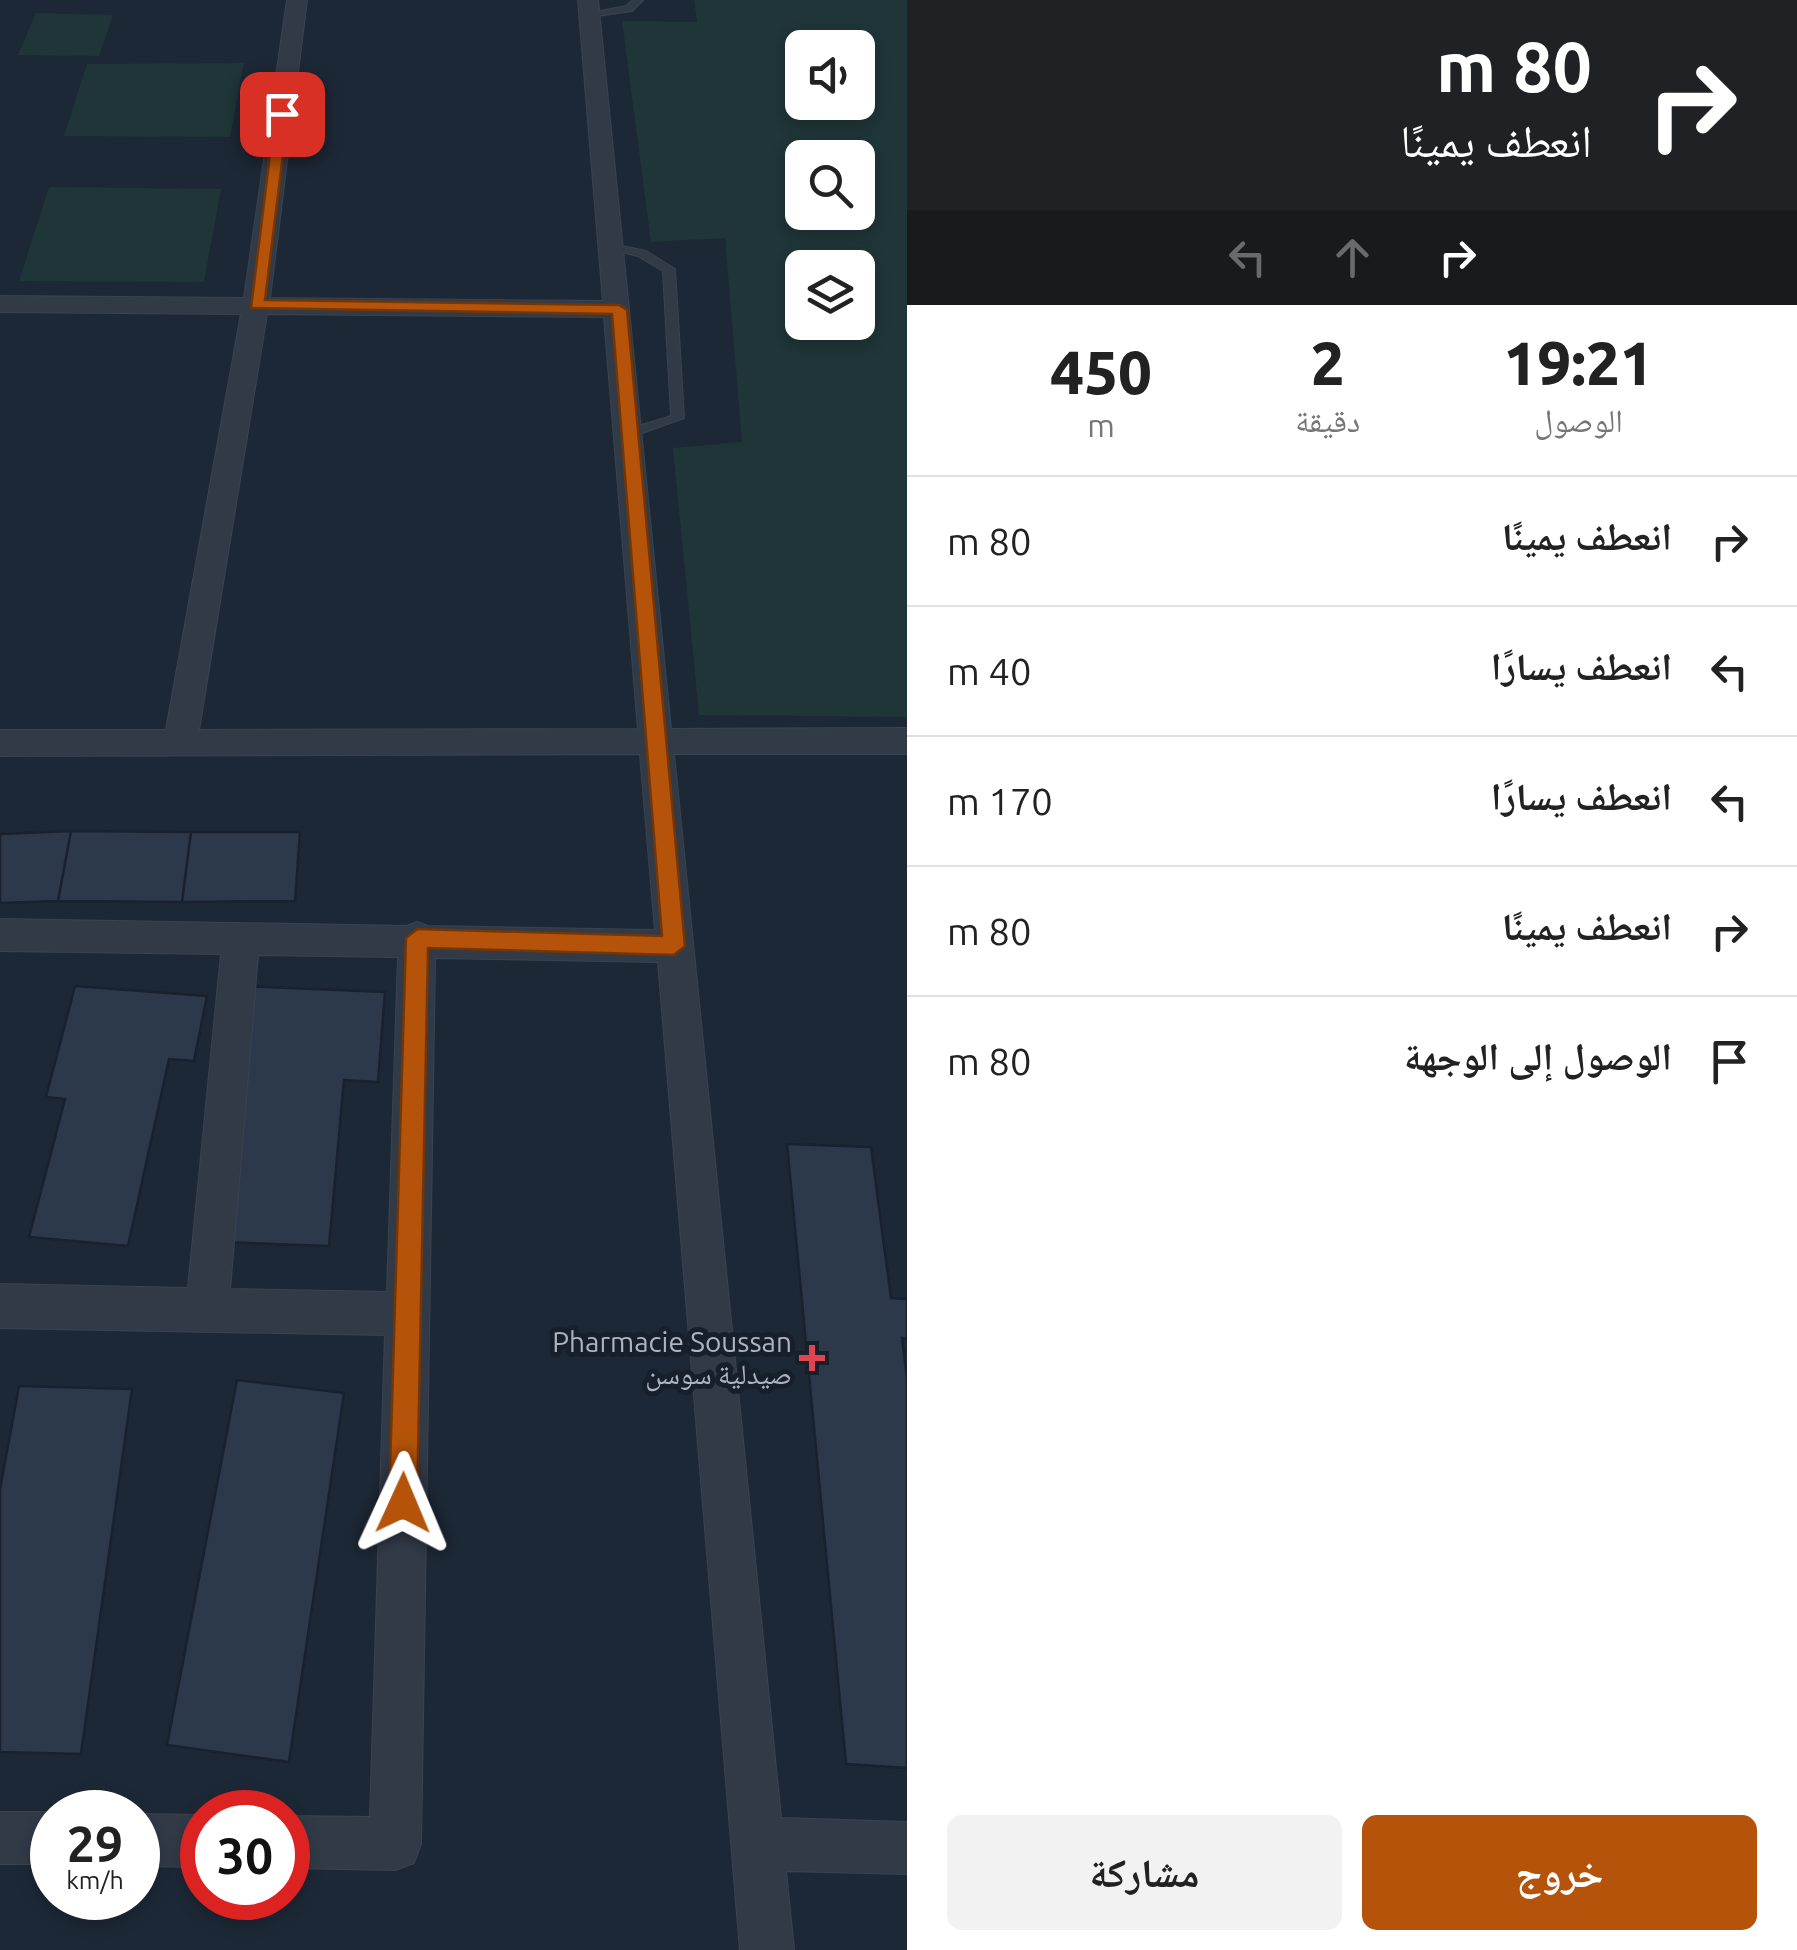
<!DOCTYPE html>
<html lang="ar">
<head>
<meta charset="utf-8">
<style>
  :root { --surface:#fff; --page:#f2f2f2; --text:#222; --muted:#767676; --line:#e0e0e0; --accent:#b45309 }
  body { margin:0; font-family:Ubuntu,"Noto Naskh Arabic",sans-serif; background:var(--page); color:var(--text); direction:rtl; height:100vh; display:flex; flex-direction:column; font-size:38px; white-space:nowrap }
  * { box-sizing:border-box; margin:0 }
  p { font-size:32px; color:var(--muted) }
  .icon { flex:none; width:55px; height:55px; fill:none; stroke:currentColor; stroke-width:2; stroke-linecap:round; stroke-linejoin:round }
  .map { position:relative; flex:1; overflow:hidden; direction:ltr }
  .sheet { display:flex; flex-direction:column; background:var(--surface); width:890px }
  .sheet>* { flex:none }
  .guide { background:#202124; color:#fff; overflow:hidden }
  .tools { position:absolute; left:785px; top:30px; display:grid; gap:20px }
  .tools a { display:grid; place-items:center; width:90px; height:90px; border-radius:15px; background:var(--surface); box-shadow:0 5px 15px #0003; font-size:50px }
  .speed { position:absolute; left:30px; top:1790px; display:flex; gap:20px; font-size:50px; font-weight:700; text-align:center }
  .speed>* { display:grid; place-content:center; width:130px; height:130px; border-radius:50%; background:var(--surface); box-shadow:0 5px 15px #0003; line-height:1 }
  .speed small { font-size:25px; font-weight:400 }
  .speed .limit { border:15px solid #d22; background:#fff; color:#111 }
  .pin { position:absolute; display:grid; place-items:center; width:85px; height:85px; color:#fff; margin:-42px; border-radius:20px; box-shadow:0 5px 15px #0006 }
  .me { position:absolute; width:110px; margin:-55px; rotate:1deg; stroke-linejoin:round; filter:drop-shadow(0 0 8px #0008) }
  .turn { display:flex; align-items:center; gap:35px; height:210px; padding:0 40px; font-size:45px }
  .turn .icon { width:130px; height:130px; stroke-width:2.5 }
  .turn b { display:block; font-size:70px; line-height:85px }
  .lanes { display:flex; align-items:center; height:95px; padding:0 40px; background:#0003; justify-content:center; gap:50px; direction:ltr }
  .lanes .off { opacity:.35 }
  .eta { display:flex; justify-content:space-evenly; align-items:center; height:170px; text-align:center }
  .eta b { font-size:60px; font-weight:800; line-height:70px }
  .cta { display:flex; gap:20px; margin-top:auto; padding:20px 40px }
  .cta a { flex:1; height:115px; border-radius:15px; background:var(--accent); color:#fff; font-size:40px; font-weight:800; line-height:115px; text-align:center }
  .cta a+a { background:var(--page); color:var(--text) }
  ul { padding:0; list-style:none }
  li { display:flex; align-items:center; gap:30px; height:130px; padding:0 40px; border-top:2px solid var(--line) }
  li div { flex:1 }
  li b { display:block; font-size:38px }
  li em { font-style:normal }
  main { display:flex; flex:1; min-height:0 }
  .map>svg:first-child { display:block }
</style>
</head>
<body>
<main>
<section class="sheet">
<div class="guide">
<div class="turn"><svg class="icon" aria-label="right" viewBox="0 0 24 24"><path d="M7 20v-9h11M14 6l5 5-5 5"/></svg><div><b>80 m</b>انعطف يمينًا</div></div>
<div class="lanes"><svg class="icon off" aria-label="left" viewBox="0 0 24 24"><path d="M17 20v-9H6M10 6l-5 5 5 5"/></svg><svg class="icon off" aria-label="ahead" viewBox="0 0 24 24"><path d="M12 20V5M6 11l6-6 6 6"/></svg><svg class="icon" aria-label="right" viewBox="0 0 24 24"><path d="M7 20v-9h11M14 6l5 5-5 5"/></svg></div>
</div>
<div class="eta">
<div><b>19:21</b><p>الوصول</p></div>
<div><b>2</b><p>دقيقة</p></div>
<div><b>450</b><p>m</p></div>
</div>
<ul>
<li><svg class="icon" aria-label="right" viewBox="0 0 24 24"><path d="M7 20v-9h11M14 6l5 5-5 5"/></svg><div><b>انعطف يمينًا</b></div><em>80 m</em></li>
<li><svg class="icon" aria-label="left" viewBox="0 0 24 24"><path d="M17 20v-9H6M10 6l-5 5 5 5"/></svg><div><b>انعطف يسارًا</b></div><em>40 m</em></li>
<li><svg class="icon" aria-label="left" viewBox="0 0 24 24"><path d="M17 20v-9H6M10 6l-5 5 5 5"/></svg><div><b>انعطف يسارًا</b></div><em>170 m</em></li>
<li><svg class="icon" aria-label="right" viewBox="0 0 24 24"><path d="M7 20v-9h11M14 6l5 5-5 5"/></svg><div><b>انعطف يمينًا</b></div><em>80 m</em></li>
<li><svg class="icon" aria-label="arrive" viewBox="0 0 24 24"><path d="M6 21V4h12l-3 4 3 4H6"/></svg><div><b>الوصول إلى الوجهة</b></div><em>80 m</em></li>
</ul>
<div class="cta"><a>خروج</a><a>مشاركة</a></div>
</section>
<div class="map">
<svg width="907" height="1950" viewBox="0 0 907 1950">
  <rect width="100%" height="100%" fill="#1d2836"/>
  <path fill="#1f3537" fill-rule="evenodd" d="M694 0H907V717L699 715 673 448 742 442 725 238 651 242 622 21 697 22ZM802 48H858V102H802ZM802 158H858V212H802ZM802 268H858V322H802Z
    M36 13 113 15 99 56 18 55Z
    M244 63 230 137 64 136 87 64Z
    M49 187 221 189 204 282 19 281Z"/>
  <path fill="#2c394b" stroke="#18212d" stroke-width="2.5" d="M71 831 191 832 182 902 58 901Z
    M71 831 58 901 0 903V834Z
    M191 832H300L295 901 182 902Z
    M75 986 207 996 194 1061 169 1059 128 1246 29 1237 65 1099 46 1097Z
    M243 986 385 992 378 1082 344 1080 329 1246 221 1242Z
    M787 1144 871 1147 891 1298 907 1299V1339L902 1338 907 1377V1768L846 1764Z
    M237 1380 344 1393 289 1762 167 1745Z
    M19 1386 132 1389 81 1754 0 1752V1489Z"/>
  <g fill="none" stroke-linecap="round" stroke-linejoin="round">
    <defs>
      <path id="service" d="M633 0H643L632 11 590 17 585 14 626 6Z
        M613 244 646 251 675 269 684 418 631 437 624 433 626 430 671 416 663 271 638 256 609 249 607 247Z"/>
      <path id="minor" d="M287 0H307L270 298 603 301 578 0H598L671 729 907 728V754H674L781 1818 907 1822V1874L786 1871 794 1950H740L658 962 435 958 421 1844 414 1863 395 1870 288 1868V1816L370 1817 385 1335 0 1328V1284L188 1288 221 954 0 951V919L407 926 417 922 428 926 655 930 640 754 0 756V730H166L241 314 0 312V296L244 298ZM267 314 604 317 638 729 199 730ZM258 955 398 957 387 1292 230 1289Z
        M0 1812H54L52 1864H0Z
        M138 1814 202 1815V1867L138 1866Z"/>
    </defs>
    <use href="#service" stroke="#3a4350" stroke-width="2"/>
    <use href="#minor" stroke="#3a4350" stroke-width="2"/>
    <use href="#service" fill="#313a47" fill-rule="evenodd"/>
    <use href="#minor" fill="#313a47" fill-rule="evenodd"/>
  </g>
  <path fill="#b45309" stroke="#753606" stroke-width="2.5" d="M282 110 288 114 265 300 619 305 627 310 685 946 674 955 428 948 417 1503 413 1513 403 1517 393 1513 389 1503 406 938 417 929 662 936 612 314 251 308 275 114Z"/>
  <path fill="#e0444e" stroke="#171f2b" stroke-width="4" d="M807 1343h10v10h10v10h-10v10h-10v-10h-10v-10h10z"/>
  <g text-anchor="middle" stroke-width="10" stroke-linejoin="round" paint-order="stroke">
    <g font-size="28" fill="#aab4c4" stroke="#171f2b" text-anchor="end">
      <text x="792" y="1352">Pharmacie Soussan<tspan x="792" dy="32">صيدلية سوسن</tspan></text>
    </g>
  </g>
</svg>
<div class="tools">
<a><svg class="icon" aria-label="sound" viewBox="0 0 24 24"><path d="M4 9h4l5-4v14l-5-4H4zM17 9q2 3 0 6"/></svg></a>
<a><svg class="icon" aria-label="search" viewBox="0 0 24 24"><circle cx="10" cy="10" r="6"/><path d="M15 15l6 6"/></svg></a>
<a><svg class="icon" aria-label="layers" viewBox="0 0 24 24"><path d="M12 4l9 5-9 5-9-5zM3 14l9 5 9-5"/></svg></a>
</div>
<div class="speed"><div>29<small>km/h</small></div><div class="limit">30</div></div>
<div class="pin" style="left:282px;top:114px;background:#d93025"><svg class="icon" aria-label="arrive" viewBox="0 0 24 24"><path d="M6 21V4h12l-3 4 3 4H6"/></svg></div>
<svg class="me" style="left:403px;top:1503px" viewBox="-20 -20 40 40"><path d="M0-17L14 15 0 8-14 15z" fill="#b45309" stroke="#fff" stroke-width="4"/></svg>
</div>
</main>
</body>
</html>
